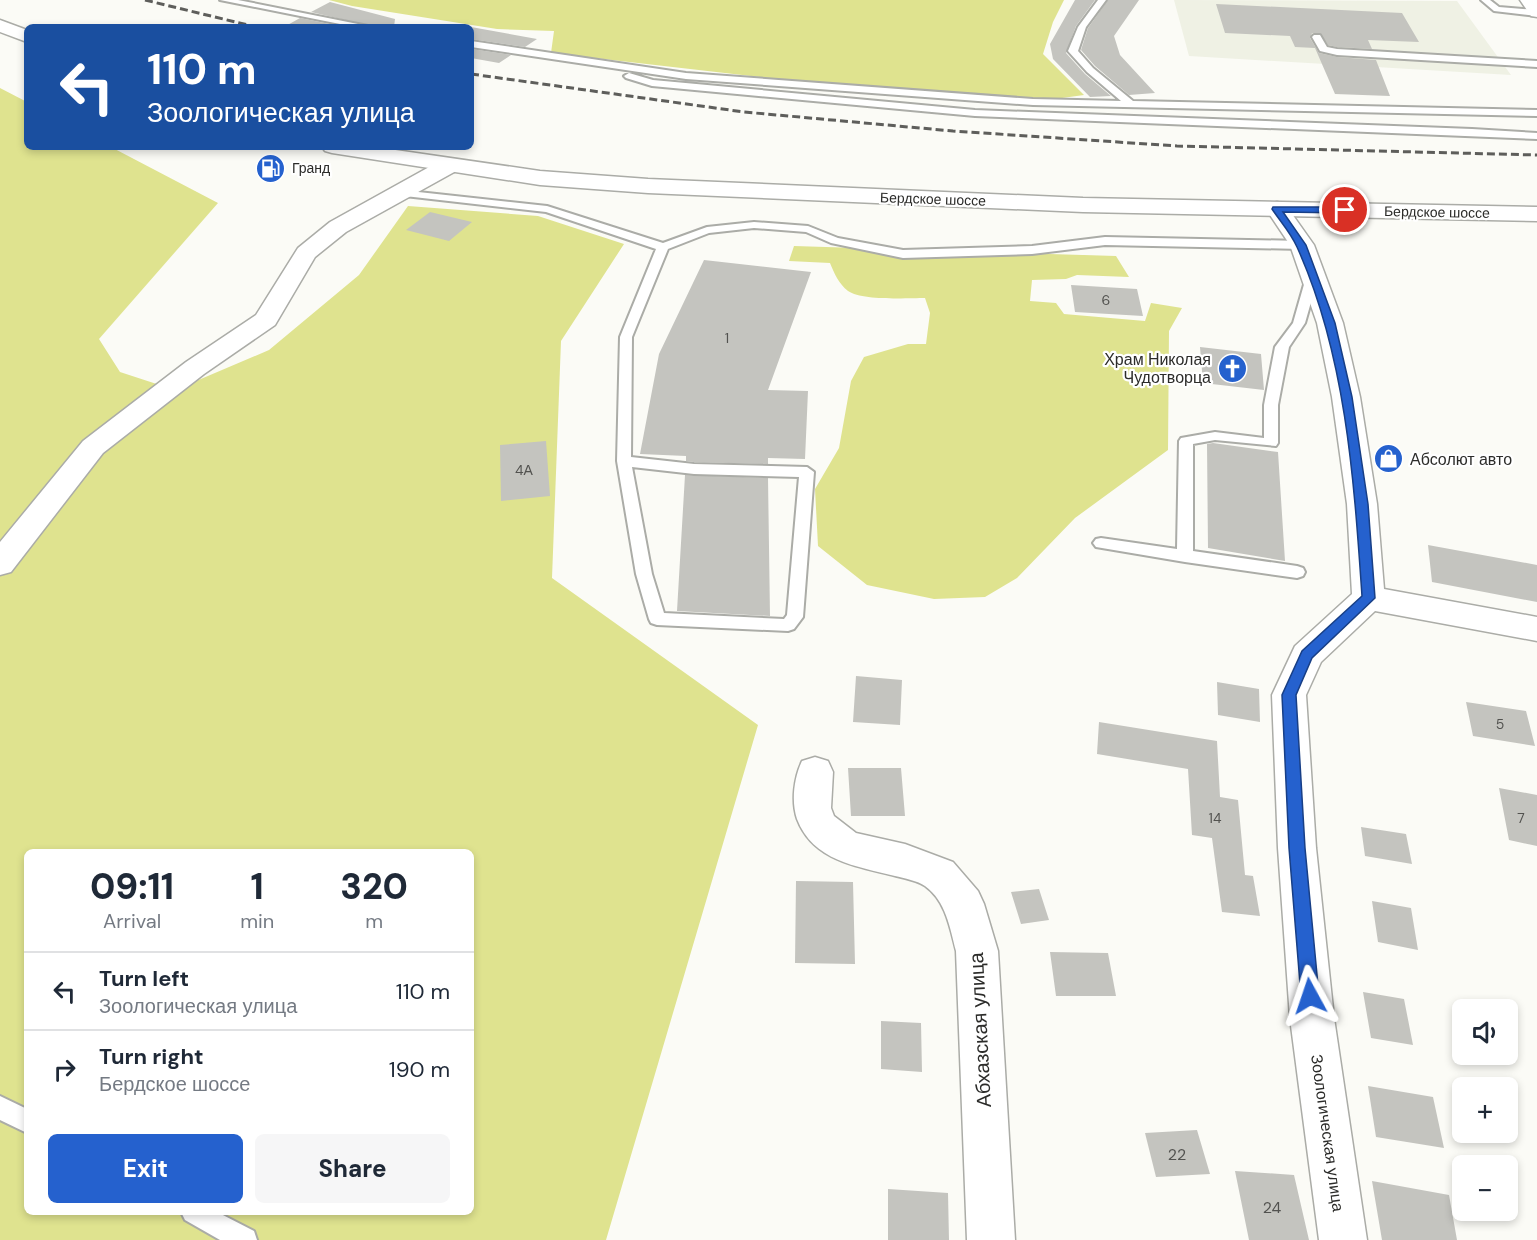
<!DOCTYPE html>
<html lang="en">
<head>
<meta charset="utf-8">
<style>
  :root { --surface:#fff; --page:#f6f6f7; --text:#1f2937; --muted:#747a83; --line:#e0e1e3; --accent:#2561ce }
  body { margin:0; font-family:"DM Sans",sans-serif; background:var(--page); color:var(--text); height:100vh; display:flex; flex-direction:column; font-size:22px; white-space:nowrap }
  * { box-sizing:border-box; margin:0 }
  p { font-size:20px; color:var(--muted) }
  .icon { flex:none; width:33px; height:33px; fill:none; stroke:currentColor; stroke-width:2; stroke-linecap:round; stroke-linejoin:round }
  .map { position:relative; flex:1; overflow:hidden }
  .panel { position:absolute; left:24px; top:849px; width:450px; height:366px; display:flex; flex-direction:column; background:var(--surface); border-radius:9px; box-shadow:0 3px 9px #0003 }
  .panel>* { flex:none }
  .guide { position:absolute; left:24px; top:24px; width:450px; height:126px; border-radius:9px; box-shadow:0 3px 9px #0003; background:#1a4fa0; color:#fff; overflow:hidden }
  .controls { position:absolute; left:1452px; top:999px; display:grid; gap:12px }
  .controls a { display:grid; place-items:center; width:66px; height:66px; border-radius:9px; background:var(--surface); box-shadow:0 3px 9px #0003; font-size:30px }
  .pin { position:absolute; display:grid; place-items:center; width:51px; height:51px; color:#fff; margin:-26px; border:3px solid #fff; border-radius:50%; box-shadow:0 2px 6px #0007 }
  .me { position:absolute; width:66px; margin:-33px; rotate:355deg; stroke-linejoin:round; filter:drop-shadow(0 0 4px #0008) }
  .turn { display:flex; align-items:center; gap:21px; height:126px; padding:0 24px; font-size:27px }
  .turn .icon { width:78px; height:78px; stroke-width:2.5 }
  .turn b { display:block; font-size:42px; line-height:51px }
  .eta { display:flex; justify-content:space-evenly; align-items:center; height:102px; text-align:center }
  .eta b { font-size:36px; font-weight:800; line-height:42px }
  .primary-button { display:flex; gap:12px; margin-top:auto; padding:12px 24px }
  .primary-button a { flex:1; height:69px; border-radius:9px; background:var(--accent); color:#fff; font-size:24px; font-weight:800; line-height:69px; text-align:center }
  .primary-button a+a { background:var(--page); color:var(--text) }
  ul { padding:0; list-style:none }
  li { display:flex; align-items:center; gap:18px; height:78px; padding:0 24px; border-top:2px solid var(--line) }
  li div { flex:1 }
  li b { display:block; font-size:22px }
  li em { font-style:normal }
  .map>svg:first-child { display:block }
</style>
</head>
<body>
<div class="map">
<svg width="1537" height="1240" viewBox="0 0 1537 1240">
  <rect width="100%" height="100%" fill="#fbfbf6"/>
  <path fill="#eff1e4" d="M1174 0 1457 1 1511 75 1189 56Z"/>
  <path fill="#dfe38f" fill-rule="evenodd" d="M329 0H1064L1053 22 1043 54 1084 95 1033 102 856 88 551 53 554 31 497 29 352 6Z
    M0 88 27 102V147H111L218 203 99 339 120 372 175 390 269 350 359 275 408 206 538 216 624 244 561 341 552 578 758 725 606 1240H0ZM27 852H471V1212H27Z
    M794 246 1116 256 1129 277 1077 275 1066 279 1032 280 1030 301 1056 303 1064 314 1145 321 1151 303 1182 308 1169 331 1168 450 1075 518 1017 578 985 597 934 599 867 585 818 546 815 489 839 448 851 381 864 357 908 344H926L930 313 925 298C908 298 862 301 848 291 839 284 834 273 830 263L789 261Z"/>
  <path fill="#c4c4bf" d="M1075 0H1095L1076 26 1066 53 1085 74 1111 96 1090 97 1053 59 1050 44Z
    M1108 0H1139L1114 36 1120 55 1155 93 1129 95 1095 66 1081 50 1088 28Z
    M330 2 395 19 394 27H375L311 12Z
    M1216 4 1402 13 1419 42 1368 40 1372 49 1337 47 1328 45 1320 33H1312L1310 38 1319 53 1337 57 1376 60 1390 96 1335 94 1315 48 1295 47 1290 36 1225 33Z
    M300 18 344 27H284Z
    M471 27 537 39 525 47 471 39Z
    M471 49 511 55 499 63 471 58Z
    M430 212 472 222 449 241 406 230Z
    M704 260 811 272 768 390 808 391 805 459 768 458V464L694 462 686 461V456L640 454 659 354Z
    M1071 285 1137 289 1143 316 1075 312Z
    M1200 347 1261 354 1264 390 1203 383Z
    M546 441 550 496 501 501 500 445Z
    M1213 443 1278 452 1285 561 1208 548 1207 444Z
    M685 475 768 478 770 616 677 611Z
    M1428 545 1537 565V602L1432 582Z
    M856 676 902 680 900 725 853 722Z
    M1217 682 1259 689 1260 722 1218 715Z
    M1466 702 1526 711 1535 746 1473 736Z
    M1099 722 1217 741 1220 797 1238 800 1245 875 1253 876 1260 916 1222 912 1212 838 1192 835 1188 769 1097 754Z
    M848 768H901L905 816H851Z
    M1499 788 1537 795V846L1509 840Z
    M1361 827 1406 834 1412 864 1365 856Z
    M796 881 853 882 855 964 795 963Z
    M1039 889 1049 920 1021 924 1011 892Z
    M1372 901 1411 908 1418 950 1378 942Z
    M1050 952 1108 953 1116 996H1056Z
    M1363 992 1404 999 1413 1045 1371 1038Z
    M881 1021 921 1023 922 1072 881 1069Z
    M1368 1086 1433 1097 1444 1148 1376 1137Z
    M1197 1130 1210 1174 1156 1177 1145 1133Z
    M1235 1171 1294 1175 1309 1240H1249Z
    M1372 1181 1449 1195 1457 1240H1382Z
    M888 1189 948 1193 949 1240H888Z"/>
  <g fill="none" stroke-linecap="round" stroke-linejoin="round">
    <defs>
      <path id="lane" d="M220 0H238L373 27H355Z
        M1098 0H1106L1086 27 1078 51 1093 68 1133 101 1537 110V116L1033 105 686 79 471 47V41L686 73 1033 99 1121 101 1087 72 1068 51 1078 27Z
        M1481 0H1490L1499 7 1537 10V16L1494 11Z
        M1314 35H1320L1327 47 1337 49 1537 61V67L1337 55 1320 51 1312 37Z
        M629 73 653 80 975 110 1472 129 1537 133V139L975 116 652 86 626 78 624 76Z
        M400 190 547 206 663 243 707 227 754 222 808 226 838 238 903 250 1032 246 1105 237 1302 241 1308 245 1302 249 1105 245 1032 254 903 258 831 243 806 232 754 228 709 233 668 249 632 337 631 457 694 464 807 467 814 472 803 617 794 629 788 631 657 625 651 623 649 619 636 574 617 461 620 337 656 249 546 212 396 195 394 193ZM632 467 694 474 799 477 787 615 784 619 664 613 652 574Z
        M1313 270 1319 274 1305 323 1289 347 1278 405V443L1276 446 1215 440 1193 444V551L1297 566 1303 568 1305 572 1303 576 1297 578 1185 562 1096 547 1093 543 1096 539 1101 538 1177 549 1179 441 1181 438 1215 432 1264 438V405L1275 347 1293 323 1307 274Z
        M0 1096 27 1109V1133L0 1120Z
        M181 1212H217L254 1231 257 1240H220L185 1220Z"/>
      <path id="street" d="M1277 202 1285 204 1314 245 1343 323 1360 397 1377 504 1384 589 1537 617V641L1375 611 1321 662 1306 695 1316 848 1334 1018 1367 1240H1319L1290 1018 1278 848 1272 695 1295 646 1352 594 1347 504 1332 397 1317 323 1290 245 1266 209 1269 204Z
        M815 757 828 761 833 772 831 808 834 816 856 833 905 844 953 862 978 891 984 904 998 951 1015 1240H967L956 951C950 928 946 901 925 886 918 881 904 878 895 876 856 866 813 861 797 819 791 801 794 778 802 761Z"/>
      <path id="secondary" d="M1520 0H1537V17L1531 16Z
        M448 160 456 161 459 166 456 171 346 232 315 257 275 325 204 374 103 453 11 572 0 575V542L83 441 186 362 256 315 298 248 330 222 440 161Z"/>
      <path id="highway" d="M0 20 27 30V42L0 32Z
        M322 147H375L540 171 648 179 1083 198 1537 207V221L1083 212 648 193 540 185 332 153 325 151Z"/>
    </defs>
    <use href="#lane" stroke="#abaca7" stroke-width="4"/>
    <use href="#street" stroke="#abaca7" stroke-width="3"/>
    <use href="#secondary" stroke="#abaca7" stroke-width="3"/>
    <use href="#highway" stroke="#abaca7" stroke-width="3"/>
    <use href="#lane" fill="#fff" fill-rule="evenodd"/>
    <use href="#street" fill="#fff" fill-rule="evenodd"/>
    <use href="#secondary" fill="#fff" fill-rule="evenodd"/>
    <use href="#highway" fill="#fff" fill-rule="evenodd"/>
    <path stroke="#5e5e5b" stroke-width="3" stroke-dasharray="8 4" stroke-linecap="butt" d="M145 0 256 27
      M471 74 744 112 953 131 1177 146 1537 155"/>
  </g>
  <path fill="#2561ce" stroke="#183f86" stroke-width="1.5" d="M1273 207H1345L1349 210 1345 213 1283 212 1306 245 1335 323 1352 397 1368 504 1375 598 1312 658 1296 695 1305 848 1319 996 1316 1002 1310 1005 1304 1002 1301 996 1289 848 1282 695 1302 651 1362 596C1354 480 1346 355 1297 247 1291 233 1280 221 1272 209Z"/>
  <defs>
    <symbol id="fuel-disc" viewBox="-11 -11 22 22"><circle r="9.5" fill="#2561ce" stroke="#fff"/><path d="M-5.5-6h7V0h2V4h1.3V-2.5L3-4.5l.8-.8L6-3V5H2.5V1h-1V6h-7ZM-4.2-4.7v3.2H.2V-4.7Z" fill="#fff"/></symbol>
    <symbol id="church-disc" viewBox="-11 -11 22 22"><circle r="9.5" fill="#2561ce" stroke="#fff"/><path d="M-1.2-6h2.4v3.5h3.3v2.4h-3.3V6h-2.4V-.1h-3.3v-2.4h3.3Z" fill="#fff"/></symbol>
    <symbol id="shop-disc" viewBox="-11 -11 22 22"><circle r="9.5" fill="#2561ce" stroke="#fff"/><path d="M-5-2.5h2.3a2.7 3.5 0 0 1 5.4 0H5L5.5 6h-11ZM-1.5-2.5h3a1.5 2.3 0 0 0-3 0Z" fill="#fff"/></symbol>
  </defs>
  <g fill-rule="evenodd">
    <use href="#fuel-disc" x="254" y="152" width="33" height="33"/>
    <use href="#church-disc" x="1216" y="352" width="33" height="33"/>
    <use href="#shop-disc" x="1372" y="442" width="33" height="33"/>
  </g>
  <g text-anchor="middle" stroke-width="4.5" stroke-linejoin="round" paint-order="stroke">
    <g font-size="14" fill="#2c2c2a" stroke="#fff" text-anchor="start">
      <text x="292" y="173">Гранд</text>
    </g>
    <g font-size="14" fill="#2c2c2a" stroke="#fff">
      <text transform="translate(933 199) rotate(2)" y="5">Бердское шоссе</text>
      <text transform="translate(1437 212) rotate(1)" y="5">Бердское шоссе</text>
    </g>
    <g font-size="14" fill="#52524f">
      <text x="1106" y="305">6</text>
      <text x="727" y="343">1</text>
      <text x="524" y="475">4А</text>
      <text x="1500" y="729">5</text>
      <text x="1215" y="823">14</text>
      <text x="1521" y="823">7</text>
    </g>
    <g font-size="16" fill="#2c2c2a" stroke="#fff" text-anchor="end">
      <text x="1211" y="365">Храм Николая<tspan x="1211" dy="18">Чудотворца</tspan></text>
      <text x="1410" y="465" text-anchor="start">Абсолют авто</text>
    </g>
    <g font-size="16" fill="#2c2c2a" stroke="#fff">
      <text transform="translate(1328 1133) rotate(82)" y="6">Зоологическая улица</text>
    </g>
    <g font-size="16" fill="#52524f">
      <text x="1177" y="1160">22</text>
      <text x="1272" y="1213">24</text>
    </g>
    <g font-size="20" fill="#2c2c2a" stroke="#fff">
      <text transform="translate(980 1030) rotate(-93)" y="7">Абхазская улица</text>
    </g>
  </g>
</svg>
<div class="controls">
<a><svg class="icon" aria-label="sound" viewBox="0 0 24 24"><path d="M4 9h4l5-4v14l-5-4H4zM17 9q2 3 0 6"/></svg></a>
<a>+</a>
<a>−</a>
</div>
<div class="pin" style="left:1345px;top:210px;background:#d93025"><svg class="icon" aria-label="arrive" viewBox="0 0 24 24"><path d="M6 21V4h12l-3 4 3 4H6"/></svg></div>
<svg class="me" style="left:1310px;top:996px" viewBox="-20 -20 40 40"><path d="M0-17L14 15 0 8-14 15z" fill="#2561ce" stroke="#fff" stroke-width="4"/></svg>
<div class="guide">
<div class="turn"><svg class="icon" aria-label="left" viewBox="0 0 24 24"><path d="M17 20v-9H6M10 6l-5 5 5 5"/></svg><div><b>110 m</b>Зоологическая улица</div></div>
</div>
<section class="panel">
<div class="eta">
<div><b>09:11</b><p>Arrival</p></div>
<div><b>1</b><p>min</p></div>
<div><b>320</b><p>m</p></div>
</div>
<ul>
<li><svg class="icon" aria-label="left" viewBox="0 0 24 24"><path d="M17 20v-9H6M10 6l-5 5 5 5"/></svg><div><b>Turn left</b><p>Зоологическая улица</p></div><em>110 m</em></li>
<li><svg class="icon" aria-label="right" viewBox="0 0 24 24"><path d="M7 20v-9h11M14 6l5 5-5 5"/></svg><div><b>Turn right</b><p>Бердское шоссе</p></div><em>190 m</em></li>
</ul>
<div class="primary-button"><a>Exit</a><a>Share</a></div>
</section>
</div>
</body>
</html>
